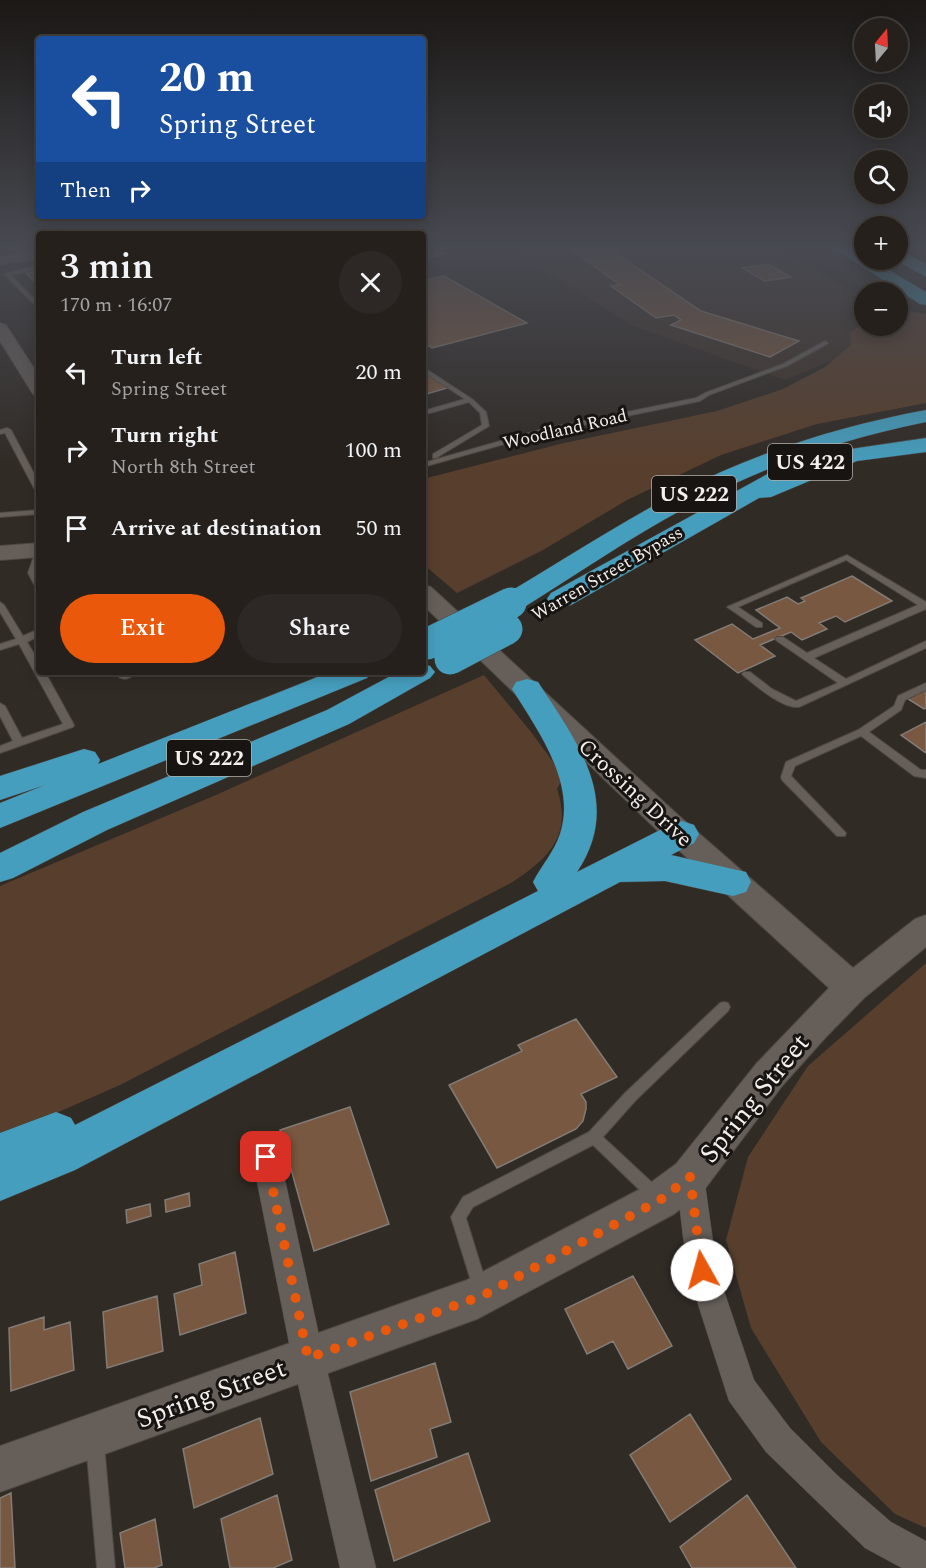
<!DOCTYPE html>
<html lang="en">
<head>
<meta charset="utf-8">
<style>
  :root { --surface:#25201c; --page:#2d2825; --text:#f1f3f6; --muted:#a3a3a3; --line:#423e3b; --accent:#ea580c }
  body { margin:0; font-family:Spectral,serif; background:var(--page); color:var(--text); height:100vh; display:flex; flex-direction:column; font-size:22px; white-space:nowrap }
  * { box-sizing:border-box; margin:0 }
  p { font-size:20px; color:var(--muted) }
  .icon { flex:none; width:33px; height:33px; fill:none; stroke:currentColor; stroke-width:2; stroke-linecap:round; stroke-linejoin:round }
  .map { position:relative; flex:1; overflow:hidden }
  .side { position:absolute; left:36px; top:231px; width:390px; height:444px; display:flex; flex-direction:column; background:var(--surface); border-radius:6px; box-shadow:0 3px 15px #0003,0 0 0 2px var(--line) }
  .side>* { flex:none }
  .top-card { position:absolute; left:36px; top:36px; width:390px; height:183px; border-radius:6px; box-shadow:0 3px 15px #0003,0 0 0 2px var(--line); background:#1a4fa0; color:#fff; overflow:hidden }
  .needle { width:39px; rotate:18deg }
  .controls { position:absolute; left:854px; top:18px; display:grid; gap:12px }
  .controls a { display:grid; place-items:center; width:54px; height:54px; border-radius:50%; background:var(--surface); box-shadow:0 3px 15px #0003,0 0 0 2px var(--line); font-size:30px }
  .pin { position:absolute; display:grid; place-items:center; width:51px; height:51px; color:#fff; margin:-26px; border-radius:12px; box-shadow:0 3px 9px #0006 }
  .me { position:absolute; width:66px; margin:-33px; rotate:353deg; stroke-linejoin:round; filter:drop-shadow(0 0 4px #0008) }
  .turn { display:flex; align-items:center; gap:21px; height:126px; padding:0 24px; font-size:27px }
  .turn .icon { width:78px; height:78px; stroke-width:2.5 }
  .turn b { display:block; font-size:42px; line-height:51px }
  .then { display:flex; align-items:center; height:57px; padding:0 24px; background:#0003; gap:12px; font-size:22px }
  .round { display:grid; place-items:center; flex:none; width:63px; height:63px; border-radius:32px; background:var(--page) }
  .overview { display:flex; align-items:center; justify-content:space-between; height:102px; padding:0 24px }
  h1 { font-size:36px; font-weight:600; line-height:45px }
  .action { display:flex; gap:12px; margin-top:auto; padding:12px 24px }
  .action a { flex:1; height:69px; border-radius:36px; background:var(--accent); color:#fff; font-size:24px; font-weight:600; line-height:69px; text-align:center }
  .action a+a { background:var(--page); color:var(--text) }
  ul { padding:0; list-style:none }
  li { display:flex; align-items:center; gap:18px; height:78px; padding:0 24px }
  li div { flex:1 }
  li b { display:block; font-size:22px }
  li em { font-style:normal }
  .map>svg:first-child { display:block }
</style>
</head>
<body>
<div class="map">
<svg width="926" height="1568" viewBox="0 0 926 1568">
  <rect width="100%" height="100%" fill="#312b26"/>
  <path fill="#3f332a" d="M516 246H772L860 296 865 347 785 380 633 326 520 255Z"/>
  <path fill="#583f2d" d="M903 310 926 314V403L817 424 721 455 627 500 543 550 457 593 423 564V479L564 443 717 411 783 389 825 367 851 345 850 333 864 322V326H897V311Z
    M484 675 531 732 559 770 561 781 557 789C573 837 547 859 511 883L120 1085 38 1121 0 1134V886L216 795Z
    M926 963V1528L895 1514 821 1442 751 1328 726 1240 748 1157 808 1066Z"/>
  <path fill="#785841" stroke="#837b75" stroke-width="1.5" d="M423 246H428L444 254 423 259Z
    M566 246H605L701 311 799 341 770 357 671 325 681 320 674 315 656 318 611 286 620 285Z
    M768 264 791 277 765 281 742 268Z
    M39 271V286L26 273Z
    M444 276 527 323 432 348 423 342V280Z
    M423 372 447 388 423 395Z
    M852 576 892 601 845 622 836 616 819 623 827 629 802 640 791 632 760 645 775 656 738 673 695 640 732 624 753 639 780 628 756 610 787 597 798 604 805 601 801 598Z
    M926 687V708L924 709 905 697Z
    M926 722V753L901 735Z
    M576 1019 617 1077 581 1094 586 1102V1109L583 1121 576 1129 497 1168 449 1085 522 1051 518 1045Z
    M350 1107 389 1224 314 1251 280 1130Z
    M189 1193 190 1206 166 1212 165 1200Z
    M150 1204 151 1216 127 1223 126 1210Z
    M235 1252 246 1313 180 1335 174 1294 202 1285 199 1264Z
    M633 1276 672 1346 628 1369 613 1341 587 1354 565 1309Z
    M157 1296 163 1351 107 1368 103 1312Z
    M44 1317V1330L70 1322 74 1370 11 1391 9 1328Z
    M435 1363 451 1422 430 1429 437 1457 371 1481 350 1392Z
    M690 1414 731 1479 670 1522 630 1455Z
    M260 1418 273 1474 194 1508 183 1449Z
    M468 1453 490 1521 394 1561 375 1490Z
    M11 1493 15 1568H0V1498Z
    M277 1495 292 1560 273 1568H230L221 1519Z
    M747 1495 796 1568H692L680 1547Z
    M155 1519 162 1565 154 1568H125L120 1533Z"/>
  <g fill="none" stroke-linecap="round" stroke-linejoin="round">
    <defs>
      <path id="lane" d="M39 265V269L11 275 39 304V309L4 274Z
        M825 341 828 343 827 344 787 366 709 395 700 401 544 433 423 467V463L543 429 696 398 705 393 783 364Z
        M423 367 472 399 486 412 489 426 436 458H433V454L482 425 480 413 469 402 423 415V411L465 399 423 372Z
        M7 428 11 430 39 483V492L35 490 5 433 0 434V430Z
        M39 510V514L0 517V513Z
        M36 550H39V564L36 573 39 578V589L36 588 28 573Z
        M847 555 926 602V609L814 658 846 679 926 641V648L799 707C783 709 756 686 744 676L742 674 744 672H750L772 689 796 701 838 683 777 641 775 639 777 637H783L807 653 918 605 846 560 738 607 762 623V627H756L727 607Z
        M0 602 4 605 23 636 39 629V636L27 642 39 662V672H45L74 725 73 727 0 753V746L13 741 0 716V703L5 706 22 738 63 724 19 644 0 650V644L16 639 0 612Z
        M114 672H137C129 680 121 682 114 672Z
        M926 683V690L905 700 901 710 869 732 921 770H926V778L914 776 861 736 795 766 791 776 846 833 845 836H837L782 780 781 777 786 762 858 730 894 706 898 696Z
        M724 1002 728 1003 730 1007 728 1011 635 1101 603 1137 660 1190 662 1195 660 1200 655 1202 650 1200 593 1145 473 1207 466 1218 488 1289 485 1294 480 1297 475 1294 451 1217 463 1197 589 1132 625 1093 720 1003Z
        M95 1435 101 1438 104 1444 115 1568H97L86 1444 89 1438Z"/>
      <path id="street" d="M266 1144 276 1148 280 1157 324 1358 376 1568H340L292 1358 252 1157 256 1148Z
        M690 1163 700 1167 704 1177 717 1270 754 1380 790 1428 837 1475 891 1522 926 1541V1568H902L865 1548 766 1452 729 1401 687 1270 676 1177 680 1167Z"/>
      <path id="secondary" d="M39 250V258L0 265V257Z
        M0 323 6 325 39 376V395L33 394 0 341Z
        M39 543V557L0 560V546Z
        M423 585 431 587 678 815 853 968 915 919 926 915V947L864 998 825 1038 782 1086 704 1190 674 1214 477 1319 0 1492V1446L467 1280 646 1186 676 1164 756 1064 829 988 658 831 423 605Z"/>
      <path id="highway" d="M831 246H851L864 254V260H872L926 292V305L920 304Z
        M897 248 926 264V277L896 260Z
        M926 410V422C846 438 770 464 697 502 636 533 579 573 521 609L511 611 501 609 497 603 501 597C560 562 618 524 679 492 757 452 840 426 926 410Z
        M926 438V452L857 461 771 497 759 498 571 605 561 607 551 605 547 599 551 593 773 471 781 469 790 472 844 450Z
        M423 664 430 666 435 672 430 678 349 724 107 830 13 878 0 882V853L83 812 327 710 398 672H423Z
        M330 672H372L367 678 0 828V803L45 785 0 800V776L84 749 95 752 100 760 98 764Z
        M527 679 538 682C577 742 624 802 577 872L670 825 682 821 694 825 699 834 694 843 671 855 746 872 751 882 746 892 733 896 665 881 620 882 75 1170 0 1201V1133L56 1112 71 1118 75 1125 538 891 533 882C542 865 554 852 560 834 577 783 537 729 512 689L516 682Z"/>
    </defs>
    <use href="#lane" stroke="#4e4844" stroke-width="2"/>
    <use href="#street" stroke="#4e4844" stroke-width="1"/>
    <use href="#secondary" stroke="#4e4844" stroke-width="2"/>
    <use href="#highway" stroke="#4e4844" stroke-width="1"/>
    <use href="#lane" fill="#655e59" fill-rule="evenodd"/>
    <use href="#street" fill="#655e59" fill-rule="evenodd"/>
    <use href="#secondary" fill="#655e59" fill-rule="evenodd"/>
    <use href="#highway" fill="#469ebe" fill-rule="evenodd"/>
    <defs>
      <path id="highway-bridge" d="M427 644 511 603
        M450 659 507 629"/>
    </defs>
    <use href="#highway-bridge" stroke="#4e4844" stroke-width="32" stroke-linecap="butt"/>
    <use href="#highway-bridge" stroke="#469ebe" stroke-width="31"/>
  </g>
  <linearGradient id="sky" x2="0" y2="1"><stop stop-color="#1b1815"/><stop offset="0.53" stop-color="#484a52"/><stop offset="1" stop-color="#484a52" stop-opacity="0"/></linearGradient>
  <rect width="926" height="466" fill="url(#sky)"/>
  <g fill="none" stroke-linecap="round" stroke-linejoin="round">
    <path stroke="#ea580c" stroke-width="10" stroke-dasharray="0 18" d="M266 1157 308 1358 482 1296 660 1200 690 1177 702 1270"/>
  </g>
  <g text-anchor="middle" stroke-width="6" stroke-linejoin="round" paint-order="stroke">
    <g font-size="18" fill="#f5f0ed" stroke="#171412">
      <text transform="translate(565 429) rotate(-13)" y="6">Woodland Road</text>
      <text transform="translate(607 573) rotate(-30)" y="6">Warren Street Bypass</text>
    </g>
    <g fill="#171412" stroke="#b2aeab" stroke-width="1.5">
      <rect x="768" y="444" width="84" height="36" rx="4.5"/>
      <rect x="652" y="476" width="84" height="36" rx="4.5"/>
      <rect x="167" y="740" width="84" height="36" rx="4.5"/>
    </g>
    <g font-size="21" font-weight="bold" fill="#f5f0ed">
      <text x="810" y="469">US 422</text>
      <text x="694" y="501">US 222</text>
      <text x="209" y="765">US 222</text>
    </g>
    <g font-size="22" fill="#f5f0ed" stroke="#171412">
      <text transform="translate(636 792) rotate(43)" y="8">Crossing Drive</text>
    </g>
    <g font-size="27" fill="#f5f0ed" stroke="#171412">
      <text transform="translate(754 1098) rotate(-51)" y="9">Spring Street</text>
      <text transform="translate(211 1393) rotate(-20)" y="9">Spring Street</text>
    </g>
  </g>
</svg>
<div class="controls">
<a><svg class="needle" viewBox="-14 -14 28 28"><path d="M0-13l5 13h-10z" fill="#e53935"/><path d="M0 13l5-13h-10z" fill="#a3a3a3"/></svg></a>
<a><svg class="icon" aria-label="sound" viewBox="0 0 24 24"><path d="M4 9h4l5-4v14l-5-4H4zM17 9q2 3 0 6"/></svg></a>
<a><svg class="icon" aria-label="search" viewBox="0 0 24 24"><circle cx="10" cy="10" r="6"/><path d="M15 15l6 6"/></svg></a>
<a>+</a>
<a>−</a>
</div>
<div class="pin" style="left:266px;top:1157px;background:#d93025"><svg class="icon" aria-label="arrive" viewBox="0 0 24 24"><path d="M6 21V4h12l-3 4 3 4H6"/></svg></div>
<svg class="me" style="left:702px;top:1270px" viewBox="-20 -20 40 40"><circle r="19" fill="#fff"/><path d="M0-13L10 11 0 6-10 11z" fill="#ea580c"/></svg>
<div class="top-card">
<div class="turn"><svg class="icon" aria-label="left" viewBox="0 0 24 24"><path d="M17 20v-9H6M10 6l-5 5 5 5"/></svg><div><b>20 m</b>Spring Street</div></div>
<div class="then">Then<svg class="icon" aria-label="right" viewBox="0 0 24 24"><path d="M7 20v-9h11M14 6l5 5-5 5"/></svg></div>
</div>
<section class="side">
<div class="overview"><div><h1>3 min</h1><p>170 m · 16:07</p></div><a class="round"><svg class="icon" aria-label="close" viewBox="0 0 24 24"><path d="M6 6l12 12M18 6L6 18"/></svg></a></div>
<ul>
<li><svg class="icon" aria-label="left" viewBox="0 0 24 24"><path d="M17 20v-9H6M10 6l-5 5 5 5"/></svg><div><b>Turn left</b><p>Spring Street</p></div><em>20 m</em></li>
<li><svg class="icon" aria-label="right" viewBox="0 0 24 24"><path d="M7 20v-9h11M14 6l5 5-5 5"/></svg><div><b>Turn right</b><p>North 8th Street</p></div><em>100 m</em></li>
<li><svg class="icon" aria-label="arrive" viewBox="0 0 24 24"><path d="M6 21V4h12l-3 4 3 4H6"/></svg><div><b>Arrive at destination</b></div><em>50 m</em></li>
</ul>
<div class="action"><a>Exit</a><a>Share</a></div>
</section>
</div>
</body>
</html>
